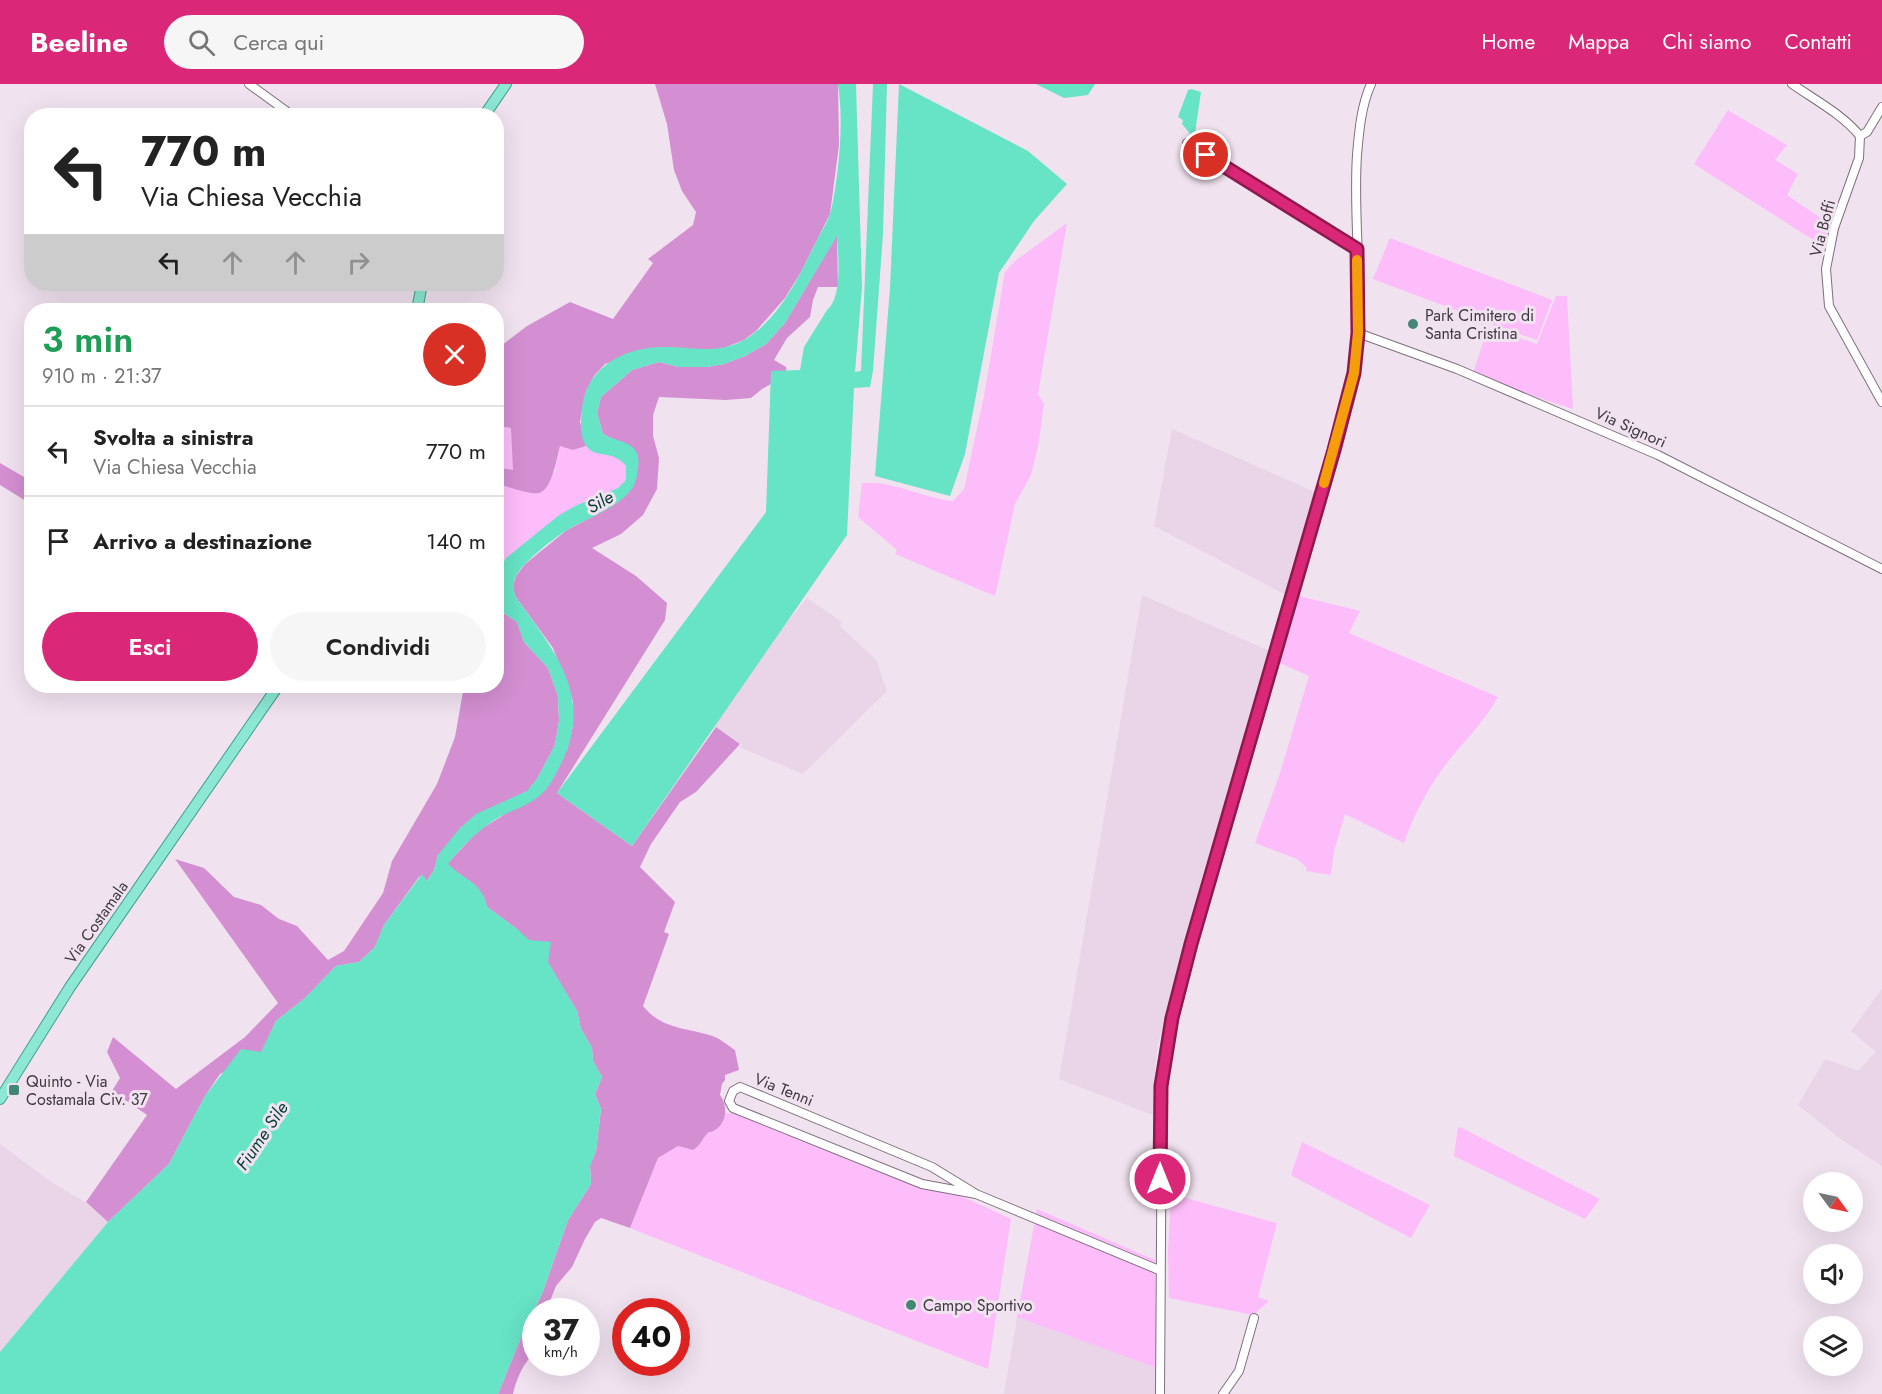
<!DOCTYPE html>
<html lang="it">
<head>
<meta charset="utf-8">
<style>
  :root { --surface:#fff; --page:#f6f6f6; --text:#222; --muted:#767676; --line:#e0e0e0; --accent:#db2777 }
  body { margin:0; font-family:Jost,sans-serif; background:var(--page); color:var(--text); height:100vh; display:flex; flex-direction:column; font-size:22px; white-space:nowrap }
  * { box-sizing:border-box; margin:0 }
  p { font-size:20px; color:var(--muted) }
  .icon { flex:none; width:33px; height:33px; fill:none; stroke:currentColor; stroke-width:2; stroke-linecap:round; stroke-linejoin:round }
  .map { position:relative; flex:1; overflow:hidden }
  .side { position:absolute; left:24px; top:219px; width:480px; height:390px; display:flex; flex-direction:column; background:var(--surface); border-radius:24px; box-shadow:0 6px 24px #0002 }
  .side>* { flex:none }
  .top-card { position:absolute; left:24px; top:24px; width:480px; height:183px; border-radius:24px; box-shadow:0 6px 24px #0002; background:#fff; color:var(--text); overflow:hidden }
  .needle { width:39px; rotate:123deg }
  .fabs { position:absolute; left:1803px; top:1088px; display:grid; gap:12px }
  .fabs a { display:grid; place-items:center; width:60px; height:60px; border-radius:50%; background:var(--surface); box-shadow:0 6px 24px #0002; font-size:30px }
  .speed { position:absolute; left:522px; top:1214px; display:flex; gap:12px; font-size:30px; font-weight:700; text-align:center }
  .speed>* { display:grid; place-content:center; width:78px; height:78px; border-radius:50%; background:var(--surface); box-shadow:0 6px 24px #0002; line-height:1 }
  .speed small { font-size:15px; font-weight:400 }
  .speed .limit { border:9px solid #d22; background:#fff; color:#111 }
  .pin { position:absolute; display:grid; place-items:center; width:51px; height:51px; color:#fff; margin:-26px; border:3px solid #fff; border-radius:50%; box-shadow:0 2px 6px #0007 }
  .me { position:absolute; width:66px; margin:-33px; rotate:0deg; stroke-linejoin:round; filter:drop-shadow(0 0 4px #0008) }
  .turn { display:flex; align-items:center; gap:21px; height:126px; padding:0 18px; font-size:27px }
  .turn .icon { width:78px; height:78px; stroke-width:2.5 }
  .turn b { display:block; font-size:42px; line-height:51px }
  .lanes { display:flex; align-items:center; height:57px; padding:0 18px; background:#0003; justify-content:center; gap:30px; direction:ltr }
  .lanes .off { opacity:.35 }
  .round { display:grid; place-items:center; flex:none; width:63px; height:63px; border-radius:32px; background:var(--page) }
  .headline { display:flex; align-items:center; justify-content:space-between; height:102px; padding:0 18px }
  h1 { font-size:36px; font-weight:600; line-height:45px; color:#1e9e55 }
  .action { display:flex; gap:12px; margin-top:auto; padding:12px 18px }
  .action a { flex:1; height:69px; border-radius:36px; background:var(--accent); color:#fff; font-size:24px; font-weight:600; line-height:69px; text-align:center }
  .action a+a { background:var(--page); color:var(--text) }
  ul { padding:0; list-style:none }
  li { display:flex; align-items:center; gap:18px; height:90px; padding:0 18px; border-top:2px solid var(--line) }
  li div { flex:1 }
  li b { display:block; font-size:22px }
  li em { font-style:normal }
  header { display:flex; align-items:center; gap:36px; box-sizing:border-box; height:84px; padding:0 30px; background:var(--accent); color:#fff }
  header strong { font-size:28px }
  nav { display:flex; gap:33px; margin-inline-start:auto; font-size:21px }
  .search { width:420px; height:54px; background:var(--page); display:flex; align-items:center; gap:15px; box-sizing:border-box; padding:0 21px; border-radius:33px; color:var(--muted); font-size:22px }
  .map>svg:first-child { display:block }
</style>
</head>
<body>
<header>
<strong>Beeline</strong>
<div class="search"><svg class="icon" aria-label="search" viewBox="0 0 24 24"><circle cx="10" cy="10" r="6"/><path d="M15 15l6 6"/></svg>Cerca qui</div>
<nav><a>Home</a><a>Mappa</a><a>Chi siamo</a><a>Contatti</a></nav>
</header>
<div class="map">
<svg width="1882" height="1310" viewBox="0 0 1882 1310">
  <rect width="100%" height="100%" fill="#f1e2f0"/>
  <path fill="#e9d4e8" d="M1172 345 1315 408 1286 511 1154 442Z
    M1142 511 1270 567 1223 732 1203 789 1158 960 1155 986 1158 1033 1059 995Z
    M807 514 842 538 840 542 876 576 887 607 803 690 739 663 743 661 706 636Z
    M1882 905V1082L1842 1056 1798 1021 1825 975 1858 987 1876 968 1851 947Z
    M0 1060 50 1097 86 1119 108 1138 0 1268Z
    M1017 1233 1157 1284V1310H1004Z"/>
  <path fill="#fdbcfa" d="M1728 26 1787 61 1775 76 1798 90 1787 111 1828 139 1840 144 1834 167 1807 152 1694 80Z
    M1067 139 1038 310 1044 320 1038 363 1031 391 1015 420 995 512 895 470 897 466 858 433 862 399C893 396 922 414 953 417L964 405 984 312 1005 188 1015 177Z
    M1390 154 1552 216 1537 256 1485 238 1483 241 1477 238 1476 241 1468 235 1469 231 1373 195Z
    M1556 212H1567L1573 325 1472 292 1488 243 1537 260Z
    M496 342 511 344 514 386 497 383Z
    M560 362 573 366 586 362 588 364 619 373 626 382V396L618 404 575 422 506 474 497 491V400L538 409 555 387Z
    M1299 512 1360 527 1349 549 1498 613C1484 639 1461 660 1443 684 1427 706 1413 733 1404 759L1345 730 1334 767 1331 791 1306 787 1307 784 1297 775 1255 759 1280 689 1309 592 1280 579Z
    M725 1029 738 1030 806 1057 948 1106 1011 1135 988 1285 630 1144 658 1074 678 1062 693 1066C700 1062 701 1057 706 1051 715 1042 722 1044 725 1029Z
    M1458 1043 1462 1044 1600 1115 1585 1135 1454 1072Z
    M1302 1058 1430 1121 1411 1154 1292 1092V1088Z
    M1171 1110 1277 1139 1258 1213 1269 1217 1253 1231 1169 1214 1168 1168Z
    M1037 1125 1155 1176 1157 1284 1017 1233Z"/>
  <path fill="#d38fd1" d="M655 0H838L839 61 830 130 801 188 785 214 756 247 744 256 724 264 707 267 659 263 605 280 594 292 586 307 583 320 580 338 586 362 573 366 560 362C557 373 552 406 539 409 530 411 507 402 497 400V383L513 386 511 344 497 342V265L527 242 570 218 613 235 653 179 648 175 693 141 696 128 682 107 674 86 667 40Z
    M837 151 838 203H818L813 216 810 233 787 254 774 276 786 283 787 291 762 305 751 314 726 316 659 313 653 331V352L659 374 657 405 643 431 621 450 592 464 636 492 667 519 665 536 557 709 632 762 716 643 740 660 696 708 680 718 651 760 640 783 675 818 664 848 669 850 643 922C663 947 689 943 715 953 722 956 729 962 735 966L739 986 725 991V996L722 1000 720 1011C728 1021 727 1039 715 1046 707 1051 712 1044 706 1051 701 1057 700 1062 693 1066L678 1062 658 1074 630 1144 601 1134 595 1138 585 1155 572 1183 556 1202 546 1227H536L535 1268C523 1280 517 1293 513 1310H498L522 1251 542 1210 568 1136 591 1100 590 1081 596 1067 601 1025 595 1010 602 993 593 977 592 964 581 945 577 927 547 878 517 845 487 823C482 799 464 796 447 780L478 747 502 732 567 666 573 642V617L553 564 515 512 513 502 516 492 525 480 567 446 603 427 619 417 635 366C625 358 614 357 603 350L597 329 601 313 632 286 659 278 679 283H707L724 280 745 272 766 260 785 239Z
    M0 379 31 397V420L0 401Z
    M497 517 498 522 505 530 517 538 524 558 548 584 558 612 559 637 555 661 537 695 527 707 503 719 438 771 434 786 427 797 422 791 419 793 384 841 375 863 359 878 336 882 304 915 276 937 261 969 220 990 205 1012 169 1080 108 1138 86 1118 147 1031 112 1007 120 994 107 968 113 953 176 1005 245 953 278 919 175 775 204 784 234 813 261 821 279 835 297 842 328 876 344 867 383 809 392 777 437 700 455 653 464 602H496Z"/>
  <path fill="#67e3c6" d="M838 0H856L862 203 855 288 861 287 873 0H887L883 150 873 287 870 303 854 304 847 451 632 762 557 709 766 428 771 287 800 286 804 263 827 226C843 213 838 171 837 152L785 239 766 260 745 272 724 280 707 283H679L659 278 632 286 601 313 597 329 603 350C612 356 629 357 635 366 639 371 639 379 638 384 637 392 636 400 631 406 616 425 589 433 569 445 555 453 521 479 515 494 513 500 514 505 515 512 553 566 595 611 561 680 554 693 549 705 538 713 527 722 513 726 501 732 479 745 463 761 448 780 465 797 482 798 487 823L517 845 529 856 551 858 548 878 577 927 581 945 592 964 593 977 602 993 595 1010 601 1025 596 1067 590 1082 591 1100 568 1136 542 1210 522 1251 498 1310H0V1268L108 1138 169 1080 205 1012 241 965 261 968 276 937 304 915 336 882 359 878 375 863 384 841 422 790 427 797 434 786 438 771 460 744 476 730 527 707 537 695 555 661 559 637 558 612 548 584 524 558 517 538 505 530 498 522 497 490 506 474 558 432 575 422 618 404 626 396V382C612 365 597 375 587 363 579 353 581 336 582 324 587 283 623 264 661 263 692 262 716 272 746 255 780 234 800 191 817 156 822 147 828 137 831 127 839 89 844 38 838 0Z
    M899 0 1028 67 1067 100 1034 137 999 189 965 370 950 412 875 392 890 204Z
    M1036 0H1095L1088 11 1064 14Z
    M1191 5 1201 8 1195 49 1191 51 1182 40 1183 36 1178 33 1188 6Z"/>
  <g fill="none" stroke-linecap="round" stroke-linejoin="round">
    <defs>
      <path id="minor" d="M249 0 293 32
        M1792 0C1815 16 1842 30 1860 52L1859 74 1834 144 1826 185 1829 222 1882 318
        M1860 52 1867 48 1882 23
        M1187 59 1357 165
        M1358 249 1457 285 1658 371 1882 485
        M976 1110 922 1100 733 1024 729 1017 733 1007 740 1003 932 1083 976 1110 1159 1186
        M1160 1310 1162 1002 1172 934 1191 860 1334 366C1344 328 1355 290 1358 250 1362 191 1353 131 1357 71 1359 48 1361 22 1371 0
        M1223 1310 1239 1287 1254 1234"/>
      <path id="major" d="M484 32 506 0
        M417 226 422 200
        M0 1015 70 903 278 602"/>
    </defs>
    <use href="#minor" stroke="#7e707d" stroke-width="10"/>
    <use href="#major" stroke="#3fa08e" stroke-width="12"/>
    <use href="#minor" stroke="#fff" stroke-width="8"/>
    <use href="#major" stroke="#8ce7d4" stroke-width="10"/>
  </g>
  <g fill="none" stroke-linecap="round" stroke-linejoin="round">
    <defs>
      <path id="route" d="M1160 1095 1161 1002 1172 934 1191 860 1334 366 1354 289 1358 249 1357 165 1206 71"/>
    </defs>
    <use href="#route" stroke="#8e194d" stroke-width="15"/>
    <use href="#route" stroke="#db2777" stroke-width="10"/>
    <path stroke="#f59e0b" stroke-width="10" d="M1324 399 1354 289 1358 249 1357 176"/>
  </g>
  <g fill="#448676" stroke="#f1e2f0" stroke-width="2">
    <circle cx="1413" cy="240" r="6"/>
    <rect x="8" y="1000" width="12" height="12" rx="3"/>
    <circle cx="911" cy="1221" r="6"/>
  </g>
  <g text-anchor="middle" stroke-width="6" stroke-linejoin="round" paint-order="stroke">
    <g font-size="16" fill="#3f393f" stroke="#f1e2f0">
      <text transform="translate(1822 144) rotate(-75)" y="6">Via Boffi</text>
      <text transform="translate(1631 343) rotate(24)" y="6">Via Signori</text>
      <text transform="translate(96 838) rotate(-55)" y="6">Via Costamala</text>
      <text transform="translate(784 1005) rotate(22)" y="6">Via Tenni</text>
    </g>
    <g font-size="16" fill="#3f393f" stroke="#f1e2f0" text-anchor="start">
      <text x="1425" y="237">Park Cimitero di<tspan x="1425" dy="18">Santa Cristina</tspan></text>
      <text x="26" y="1003">Quinto - Via<tspan x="26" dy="18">Costamala Civ. 37</tspan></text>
      <text x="923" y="1227">Campo Sportivo</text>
    </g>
    <g font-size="18" font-style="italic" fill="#033e33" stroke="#f1e2f0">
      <text transform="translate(600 418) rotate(-30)" y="6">Sile</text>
      <text transform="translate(262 1052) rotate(-56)" y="6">Fiume Sile</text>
    </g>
  </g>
</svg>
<div class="fabs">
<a><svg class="needle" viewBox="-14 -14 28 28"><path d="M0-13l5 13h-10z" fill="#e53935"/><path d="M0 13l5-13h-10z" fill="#767676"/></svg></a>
<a><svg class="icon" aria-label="sound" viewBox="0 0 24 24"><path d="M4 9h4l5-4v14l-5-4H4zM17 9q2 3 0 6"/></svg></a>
<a><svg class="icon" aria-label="layers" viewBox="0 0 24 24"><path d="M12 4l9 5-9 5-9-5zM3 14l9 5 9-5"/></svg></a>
</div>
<div class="speed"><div>37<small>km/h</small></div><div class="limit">40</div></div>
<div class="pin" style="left:1206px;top:71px;background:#d93025"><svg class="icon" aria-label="arrive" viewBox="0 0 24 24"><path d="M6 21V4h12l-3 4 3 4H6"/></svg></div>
<svg class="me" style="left:1160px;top:1095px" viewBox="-20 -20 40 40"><circle r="17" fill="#db2777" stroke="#fff" stroke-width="3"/><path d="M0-11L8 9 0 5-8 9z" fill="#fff"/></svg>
<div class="top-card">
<div class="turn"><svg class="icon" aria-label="left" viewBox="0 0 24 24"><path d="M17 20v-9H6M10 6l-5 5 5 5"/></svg><div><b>770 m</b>Via Chiesa Vecchia</div></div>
<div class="lanes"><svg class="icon" aria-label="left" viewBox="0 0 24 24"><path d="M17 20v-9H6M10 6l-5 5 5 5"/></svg><svg class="icon off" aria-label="ahead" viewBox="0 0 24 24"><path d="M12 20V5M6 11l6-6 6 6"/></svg><svg class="icon off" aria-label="ahead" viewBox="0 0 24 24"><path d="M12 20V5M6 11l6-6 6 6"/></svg><svg class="icon off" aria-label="right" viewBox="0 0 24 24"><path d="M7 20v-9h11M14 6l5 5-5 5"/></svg></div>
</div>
<section class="side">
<div class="headline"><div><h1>3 min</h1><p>910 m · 21:37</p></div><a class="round" style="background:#d93025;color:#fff"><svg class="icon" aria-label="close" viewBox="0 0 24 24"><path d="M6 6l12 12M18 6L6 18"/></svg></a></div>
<ul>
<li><svg class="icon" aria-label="left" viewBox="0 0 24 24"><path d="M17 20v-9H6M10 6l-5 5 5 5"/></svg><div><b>Svolta a sinistra</b><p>Via Chiesa Vecchia</p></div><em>770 m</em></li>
<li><svg class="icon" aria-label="arrive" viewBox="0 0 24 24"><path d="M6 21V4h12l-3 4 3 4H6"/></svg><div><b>Arrivo a destinazione</b></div><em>140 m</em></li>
</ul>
<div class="action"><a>Esci</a><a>Condividi</a></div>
</section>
</div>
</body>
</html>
